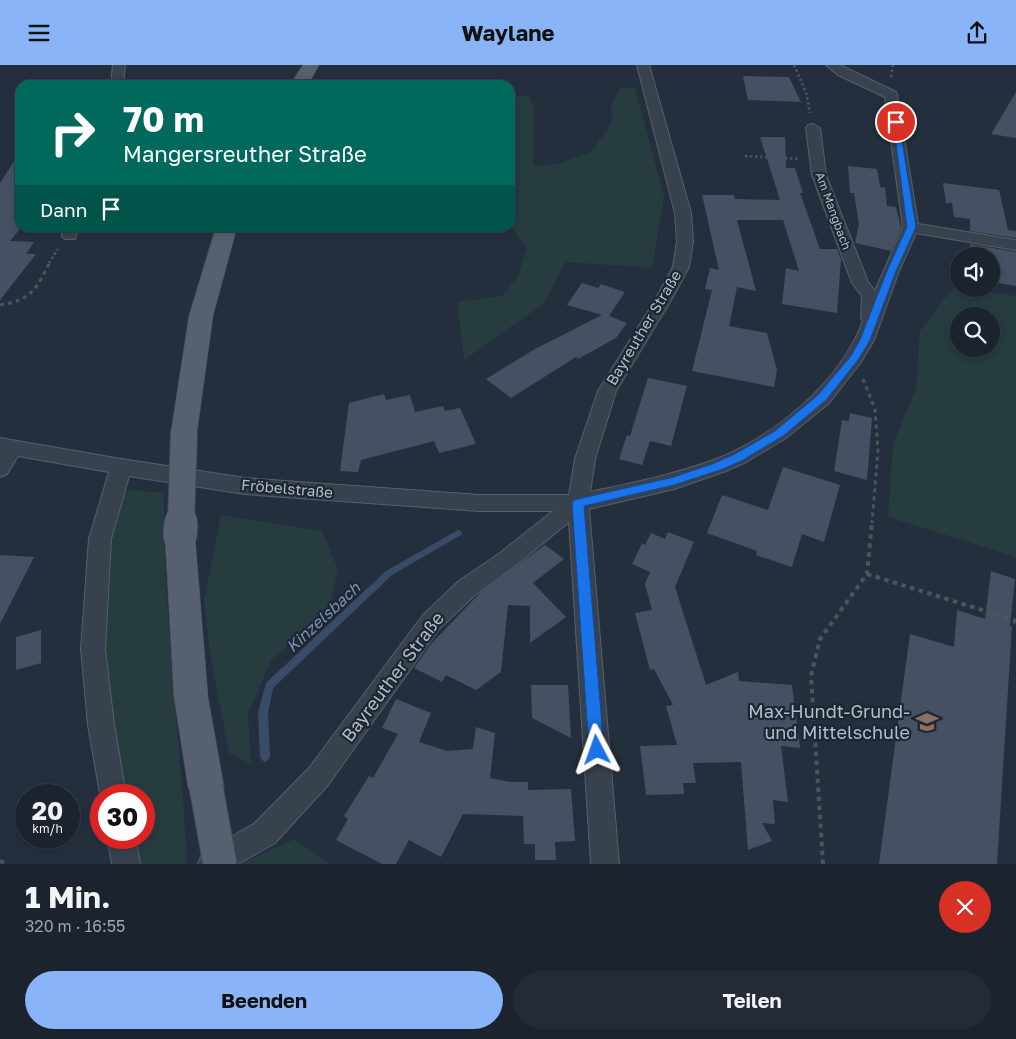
<!DOCTYPE html>
<html lang="de">
<head>
<meta charset="utf-8">
<style>
  :root { --surface:#1b232e; --page:#242b36; --text:#f1f3f6; --muted:#a0a4aa; --line:#39404a; --accent:#8ab4f8 }
  body { margin:0; font-family:"Golos Text",sans-serif; background:var(--page); color:var(--text); height:100vh; display:flex; flex-direction:column; font-size:19px; white-space:nowrap }
  * { box-sizing:border-box; margin:0 }
  p { font-size:16px; color:var(--muted) }
  .icon { flex:none; width:28px; height:28px; fill:none; stroke:currentColor; stroke-width:2; stroke-linecap:round; stroke-linejoin:round }
  .map { position:relative; height:799px; overflow:hidden }
  .drawer { display:flex; flex-direction:column; background:var(--surface); flex:1 }
  .drawer>* { flex:none }
  .hud { position:absolute; left:15px; top:15px; width:500px; height:152px; border-radius:15px; box-shadow:0 2px 8px #0003,0 0 0 1px var(--line); background:#00695c; color:#fff; overflow:hidden }
  .tools { position:absolute; left:950px; top:182px; display:grid; gap:10px }
  .tools a { display:grid; place-items:center; width:50px; height:50px; border-radius:50%; background:var(--surface); box-shadow:0 2px 8px #0003,0 0 0 1px var(--line); font-size:25px }
  .speed { position:absolute; left:15px; top:719px; display:flex; gap:10px; font-size:25px; font-weight:700; text-align:center }
  .speed>* { display:grid; place-content:center; width:65px; height:65px; border-radius:50%; background:var(--surface); box-shadow:0 2px 8px #0003,0 0 0 1px var(--line); line-height:1 }
  .speed small { font-size:12px; font-weight:400 }
  .speed .limit { border:8px solid #d22; background:#fff; color:#111 }
  .pin { position:absolute; display:grid; place-items:center; width:42px; height:42px; color:#fff; margin:-21px; border:2px solid #fff; border-radius:50%; box-shadow:0 1px 5px #0007 }
  .me { position:absolute; width:55px; margin:-28px; rotate:356deg; stroke-linejoin:round; filter:drop-shadow(0 0 4px #0008) }
  .turn { display:flex; align-items:center; gap:18px; height:105px; padding:0 25px; font-size:22px }
  .turn .icon { width:65px; height:65px; stroke-width:2.5 }
  .turn b { display:block; font-size:35px; line-height:42px }
  .then { display:flex; align-items:center; height:48px; padding:0 25px; background:#0003; gap:10px; font-size:19px }
  .round { display:grid; place-items:center; flex:none; width:52px; height:52px; border-radius:26px; background:var(--page) }
  .head { display:flex; align-items:center; justify-content:space-between; height:85px; padding:0 25px }
  h1 { font-size:30px; font-weight:700; line-height:38px }
  .button { display:flex; gap:10px; margin-top:auto; padding:10px 25px }
  .button a { flex:1; height:58px; border-radius:30px; background:var(--accent); color:#111; font-size:20px; font-weight:700; line-height:58px; text-align:center }
  .button a+a { background:var(--page); color:var(--text) }
  header { display:flex; justify-content:space-between; align-items:center; height:65px; padding:0 25px; background:var(--accent); color:#111; font-size:22px; font-weight:700 }
  .map>svg:first-child { display:block }
</style>
</head>
<body>
<header><svg class="icon" aria-label="menu" viewBox="0 0 24 24"><path d="M4 6h16M4 12h16M4 18h16"/></svg>Waylane<svg class="icon" aria-label="share" viewBox="0 0 24 24"><path d="M12 15V3M7 8l5-5 5 5M5 13v7h14v-7"/></svg></header>
<div class="map">
<svg width="1016" height="799" viewBox="0 0 1016 799">
  <rect width="100%" height="100%" fill="#242f3e"/>
  <path fill="#263c3f" fill-rule="evenodd" d="M620 22 635 23 664 131 652 203 566 197 543 239 464 295 457 237 502 231 518 211 527 183 510 160V30L529 31 534 43 533 101 559 99 591 87 612 58 611 42Z
    M954 221H959V224H974L1016 231V492L888 452 893 379 916 323 920 266ZM991 251V284H959V251Z
    M114 425 164 427C163 551 181 675 187 799H126L121 773 144 772V730H113L93 584Z
    M221 450 322 466 338 504 329 544 271 595 248 649 251 699 229 688 210 588 204 536Z
    M294 774 330 799H241Z"/>
  <g fill="none" stroke-linecap="round" stroke-linejoin="round">
    <path fill="#394c67" fill-rule="evenodd" d="M458 465 461 466 462 468 461 470 392 510 273 623 268 648 270 692 268 695 265 697 262 695 260 692 258 648 266 618 386 506Z"/>
  </g>
  <path fill="#455162" d="M743 11 789 12 801 37 748 35Z
    M1016 27V73L991 69Z
    M760 72H785L786 103H795L803 128H800L820 184H837L841 194 837 248 782 239 786 203 799 206 783 155H737L756 226 737 222 729 261 767 268 777 305 774 322 692 306 712 225 705 224 710 203 719 205 702 130H734L735 134 780 135Z
    M20 87V164L10 176 34 177 26 189H36L0 235V118Z
    M848 101 877 104 880 122 885 123 887 141 896 142 901 163 891 186 855 178 859 159 854 128H850Z
    M943 118 999 125 1008 165 1016 166V173L970 166V154L954 152 952 138H946Z
    M970 179 1016 187V221L991 217V191H970Z
    M582 218 598 223 601 219 625 227 609 251 627 258 616 273 578 294 576 292 511 333 486 314 535 284 602 250 567 240Z
    M648 313 687 321 671 381 650 376 642 400 619 394 627 370 630 371Z
    M384 329 386 335 410 330 415 347 443 341 445 346 460 343 476 379 439 388 434 376 361 395 358 407 340 406 349 338Z
    M850 348 872 353 867 415 834 406 842 355 849 356Z
    M783 402 840 420 824 477 802 469 792 502 756 490 757 486 707 468 722 430 768 445Z
    M668 467 694 477 675 522 706 620 738 607 739 616 792 620 800 683 781 681 788 737 773 735 775 759 762 758 772 776 748 785 741 697 693 698 696 718H683L684 729 646 730 640 681 677 680 666 641 673 640 654 604 650 605 635 548 652 545 645 519 650 507 632 499 642 478 645 480 651 468 665 474Z
    M545 480 564 494 533 518 566 552 530 578V541L508 540 501 607 476 625 446 610 442 617 414 603 431 579 480 528Z
    M0 490 34 492 0 559Z
    M991 506 1015 514 1010 561H1012L997 799H879L910 569 954 582 957 545 985 554Z
    M41 565V598L16 605V572Z
    M531 620H568L571 673 532 653Z
    M396 634 431 648 419 677 447 686 473 684 476 662 495 668 490 713 510 717H528V725L571 724 575 776 555 777 556 795H535V779H524L523 751 463 749 441 792 409 775 396 799H382L336 775 348 754 344 751 369 711 373 713 398 669 382 663Z"/>
  <g fill="none" stroke-linecap="round" stroke-linejoin="round">
    <defs>
      <path id="minor" d="M113 0H125L123 20H111Z
        M637 0H649L691 148 693 176 689 202 670 237 616 326 595 394 590 427C631 418 672 410 711 396 773 373 840 318 863 256L861 253 862 231 852 218 812 110 806 63 808 60 813 59 820 63 826 110 868 217 875 226 903 162 885 32 838 10 826 0H840L896 27 897 30 918 159 1016 175V185L916 168 899 206 874 275 861 297 829 338 786 373 746 397 726 406 674 424 589 444 619 799H591L569 457 516 500 475 530 439 564 328 720 275 778 238 799H198L202 789 255 758 310 702 423 550 459 516 500 488 553 446H479L245 429 129 411 111 474 105 584 114 660 126 730H101V734L88 660 81 584 89 474 109 407 18 391 7 409 0 412V373L121 394 245 413 479 430H569L575 394 598 326 654 237 673 202 677 176 675 148Z
        M63 162H79L75 174H65L62 171Z
        M107 772H135L140 799H112Z"/>
      <path id="primary" d="M303 0H319L308 20H290Z
        M216 162H237L213 251 197 367 193 374 184 377 175 374 171 367 189 251Z
        M180 460 190 464 195 472 208 632 224 722 219 735 206 740 193 735 188 722 174 632 165 472 170 464Z"/>
    </defs>
    <use href="#minor" stroke="#565f6c" stroke-width="2"/>
    <use href="#primary" stroke="#414a57" stroke-width="1"/>
    <path stroke="#44595c" stroke-width="2.5" stroke-dasharray="2.5 2.5" stroke-linecap="butt" d="M794 0 806 27 810 48
      M891 12 893 0
      M745 91 798 94
      M49 198 58 184"/>
    <path stroke="#44595c" stroke-width="3" stroke-dasharray="4 4" stroke-linecap="butt" d="M0 240C32 235 36 224 50 197
      M863 314 875 344 878 385 872 458"/>
    <path stroke="#44595c" stroke-width="4" stroke-dasharray="4.5 4.5" stroke-linecap="butt" d="M867 509 1014 555 1016 559
      M0 796 7 799
      M823 799 811 611 820 574 867 509 872 457"/>
    <use href="#minor" fill="#38414e" fill-rule="evenodd"/>
    <use href="#primary" fill="#56606e" fill-rule="evenodd"/>
    <defs>
      <path id="primary-bridge-far1" d="M181 458 184 367"/>
      <path id="primary-bridge" d="M180 472 181 457
        M206 722 220 799"/>
    </defs>
    <use href="#primary-bridge-far1" stroke="#414a57" stroke-width="28" stroke-linecap="butt"/>
    <use href="#primary-bridge" stroke="#414a57" stroke-width="35" stroke-linecap="butt"/>
    <use href="#primary-bridge-far1" stroke="#56606e" stroke-width="26"/>
    <use href="#primary-bridge" stroke="#56606e" stroke-width="33"/>
  </g>
  <path fill="#1a73e8" stroke="#114b97" d="M893 56 899 57 916 162 896 206 870 275 858 295 826 335 783 371 743 395 723 404 674 420 584 441 604 685 602 690 597 692 592 690 589 685 572 438 574 435 578 434 674 412 715 398 735 389 775 366 818 330 851 291 860 275 887 206 907 162Z"/>
  <defs>
    <symbol id="school-bare" viewBox="-9 -9 18 18"><path d="M0-5L7-2L0 1L-7-2ZM-4 1L0 2.5L4 1V4Q0 6-4 4Z" fill="#8d6e63" stroke="#1d2633" stroke-width="2.5" paint-order="stroke"/></symbol>
  </defs>
  <g fill-rule="evenodd">
    <use href="#school-bare" x="911" y="641" width="32" height="32"/>
  </g>
  <g text-anchor="middle" stroke-width="4.5" stroke-linejoin="round" paint-order="stroke">
    <g font-size="12" fill="#b4bcc9" stroke="#1d2633">
      <text transform="translate(833 146) rotate(70)" y="4">Am Mangbach</text>
    </g>
    <g font-size="15" fill="#b4bcc9" stroke="#1d2633">
      <text transform="translate(644 263) rotate(-59)" y="5">Bayreuther Straße</text>
      <text transform="translate(287 424) rotate(5)" y="5">Fröbelstraße</text>
    </g>
    <g font-size="16" font-style="italic" fill="#7c92b1" stroke="#1d2633">
      <text transform="translate(323 552) rotate(-43)" y="6">Kinzelsbach</text>
    </g>
    <g font-size="18" fill="#b4bcc9" stroke="#1d2633">
      <text transform="translate(393 612) rotate(-53)" y="6">Bayreuther Straße</text>
    </g>
    <g font-size="18" fill="#b4bcc9" stroke="#1d2633" text-anchor="end">
      <text x="910" y="653">Max-Hundt-Grund-<tspan x="910" dy="21">und Mittelschule</tspan></text>
    </g>
  </g>
</svg>
<div class="tools">
<a><svg class="icon" aria-label="sound" viewBox="0 0 24 24"><path d="M4 9h4l5-4v14l-5-4H4zM17 9q2 3 0 6"/></svg></a>
<a><svg class="icon" aria-label="search" viewBox="0 0 24 24"><circle cx="10" cy="10" r="6"/><path d="M15 15l6 6"/></svg></a>
</div>
<div class="speed"><div>20<small>km/h</small></div><div class="limit">30</div></div>
<div class="pin" style="left:896px;top:57px;background:#d93025"><svg class="icon" aria-label="arrive" viewBox="0 0 24 24"><path d="M6 21V4h12l-3 4 3 4H6"/></svg></div>
<svg class="me" style="left:597px;top:685px" viewBox="-20 -20 40 40"><path d="M0-17L14 15 0 8-14 15z" fill="#1a73e8" stroke="#fff" stroke-width="4"/></svg>
<div class="hud">
<div class="turn"><svg class="icon" aria-label="right" viewBox="0 0 24 24"><path d="M7 20v-9h11M14 6l5 5-5 5"/></svg><div><b>70 m</b>Mangersreuther Straße</div></div>
<div class="then">Dann<svg class="icon" aria-label="arrive" viewBox="0 0 24 24"><path d="M6 21V4h12l-3 4 3 4H6"/></svg></div>
</div>
</div>
<section class="drawer">
<div class="head"><div><h1>1 Min.</h1><p>320 m · 16:55</p></div><a class="round" style="background:#d93025;color:#fff"><svg class="icon" aria-label="close" viewBox="0 0 24 24"><path d="M6 6l12 12M18 6L6 18"/></svg></a></div>
<div class="button"><a>Beenden</a><a>Teilen</a></div>
</section>
</body>
</html>
